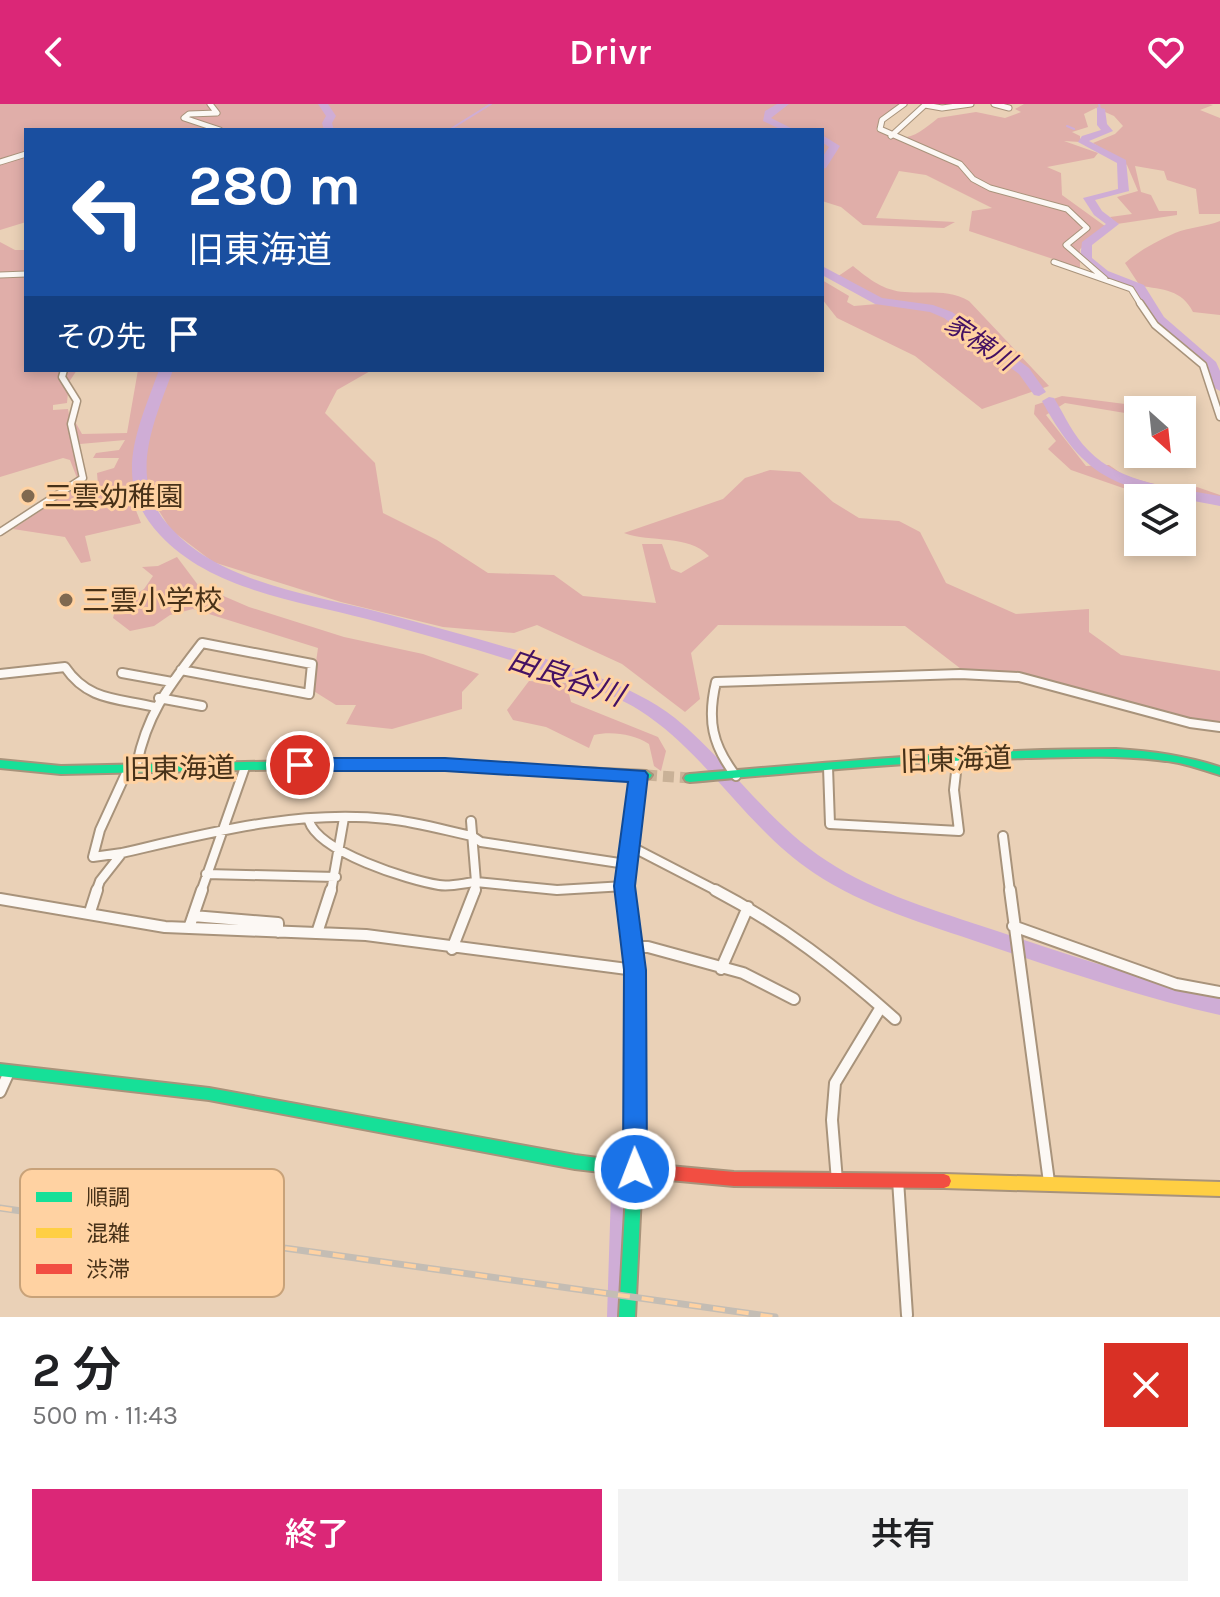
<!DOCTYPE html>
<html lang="ja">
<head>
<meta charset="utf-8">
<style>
  :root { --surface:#fff; --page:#f2f2f2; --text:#202124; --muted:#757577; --accent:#db2777 }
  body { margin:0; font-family:Karla,"Noto Sans JP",sans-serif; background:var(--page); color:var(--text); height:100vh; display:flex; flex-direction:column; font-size:30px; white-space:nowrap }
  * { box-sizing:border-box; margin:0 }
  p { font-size:26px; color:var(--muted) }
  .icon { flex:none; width:44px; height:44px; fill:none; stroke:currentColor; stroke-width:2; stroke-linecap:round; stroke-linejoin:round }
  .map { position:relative; height:1213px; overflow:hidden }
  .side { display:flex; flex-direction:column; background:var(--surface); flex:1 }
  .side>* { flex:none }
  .banner { position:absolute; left:24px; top:24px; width:800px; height:244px; border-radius:0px; box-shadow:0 4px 12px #0003; background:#1a4fa0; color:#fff; overflow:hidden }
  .needle { width:52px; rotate:153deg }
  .fabs { position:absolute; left:1124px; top:292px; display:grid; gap:16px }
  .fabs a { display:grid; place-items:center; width:72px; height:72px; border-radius:0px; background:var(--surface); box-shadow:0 4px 12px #0003; font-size:40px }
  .pin { position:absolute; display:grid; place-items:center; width:68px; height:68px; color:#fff; margin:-34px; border:4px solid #fff; border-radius:50%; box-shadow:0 2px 8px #0007 }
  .me { position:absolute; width:88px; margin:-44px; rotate:359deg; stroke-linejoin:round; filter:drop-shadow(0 0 6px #0008) }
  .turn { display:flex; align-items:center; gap:28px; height:168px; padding:0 32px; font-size:36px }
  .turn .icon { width:104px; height:104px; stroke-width:2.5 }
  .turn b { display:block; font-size:56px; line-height:68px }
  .then { display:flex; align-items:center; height:76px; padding:0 32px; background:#0003; gap:16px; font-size:30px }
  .round { display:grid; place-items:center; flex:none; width:84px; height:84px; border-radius:0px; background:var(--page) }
  .summary { display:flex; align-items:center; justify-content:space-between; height:136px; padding:0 32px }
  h1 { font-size:48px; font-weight:600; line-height:60px }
  .button { display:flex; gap:16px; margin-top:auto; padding:16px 32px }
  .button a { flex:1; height:92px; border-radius:0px; background:var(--accent); color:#fff; font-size:32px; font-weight:600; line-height:92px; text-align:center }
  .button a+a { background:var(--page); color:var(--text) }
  header { display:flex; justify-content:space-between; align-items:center; height:104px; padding:0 32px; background:var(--accent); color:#fff; font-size:36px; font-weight:600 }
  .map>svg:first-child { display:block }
</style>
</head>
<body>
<header><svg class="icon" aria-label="back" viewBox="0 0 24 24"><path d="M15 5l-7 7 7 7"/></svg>Drivr<svg class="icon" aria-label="heart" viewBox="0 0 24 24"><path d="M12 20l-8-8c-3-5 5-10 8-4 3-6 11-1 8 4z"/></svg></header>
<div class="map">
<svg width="1220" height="1213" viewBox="0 0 1220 1213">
  <rect width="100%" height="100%" fill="#ead1b7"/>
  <path fill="#e0aea9" d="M0 0H901L881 13 876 26C906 42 918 30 938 14L976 8 1005 14 1021 8 1015 5 1024 0H1209L1213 1 1200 6 1220 14V110H1199L1196 85 1167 76 1164 67 1135 62 1141 88 1151 91 1159 107H1177V111L1117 120 1110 113 1132 110 1117 93 1138 87 1127 61 1093 39 1115 30 1123 22 1114 12 1096 4 1084 10 1088 23 1072 28 1080 32V38L1064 37 1098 49 1094 54 1047 63 1061 69 1062 91 1109 125 1080 145V164L969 127 972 107 992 104 926 71 899 67 876 114 955 118 944 124 863 121 841 103 822 97V26H26V118L0 126Z
    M1220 117V211L1193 208C1182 186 1163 185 1140 182L1125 159C1140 146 1157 137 1175 129 1189 123 1206 123 1220 117Z
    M0 138 15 146H26V266H77L69 278 67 299 53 301V306L68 305 81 375 77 374 70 356 63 354 0 373Z
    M853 162C869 175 884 187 905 188 929 190 948 185 969 197L1049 282 982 305 915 252 837 214 822 195V176L849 192 847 198 854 202 889 199 834 175Z
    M138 266H372L337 286 325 309 375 359 383 409 437 436 488 469 554 471 583 492 656 499 642 440H662L671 465 681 469 709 452C688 430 651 439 624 429L723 395 745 374 770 366 800 368 833 398 859 414 899 417 920 428 946 479 1016 510 1089 505V528L1121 551 1220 567V618L1177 613 1022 569 965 568 905 522 718 521 691 549 700 595 685 608 622 560 537 521 514 529 443 523 341 498 213 458 171 426 154 399H133L141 419 85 432 91 457 81 459 65 433 13 425 81 380 84 383 76 390 99 393 97 369 114 364 119 354H93L96 349 119 346 125 336 80 340 73 314 82 330 127 329Z
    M1062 292 1133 301 1137 311 1065 299 1046 311 1086 362 1109 361 1125 372 1183 388 1197 383 1220 391V401L1123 384 1071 366 1048 345 1056 337 1034 310 1035 301Z
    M177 453 198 481 249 503 344 533 423 550 479 570 462 588V605L392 625 346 620 356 601H336L312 586 318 544 193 505 170 511 154 522 130 527 113 514 116 503 144 485 153 472 142 463 158 462Z
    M529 577 566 579 571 598 658 633 666 647 661 667 654 662 649 640C634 630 611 627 594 631L589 644 546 623 513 616 507 606Z"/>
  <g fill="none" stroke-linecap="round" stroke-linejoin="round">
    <path stroke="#cfadd6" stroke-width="2" d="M1099 0 1100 5
      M1067 22 1074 25
      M449 26 491 0"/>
    <path fill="#cfadd6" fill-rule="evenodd" d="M318 0H328L336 12 332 19 334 26H324L322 19 326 12Z
      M777 0H789L771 14 795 26H782L763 17 765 7Z
      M1097 3 1105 5 1107 20 1113 27 1089 37 1126 56 1129 87 1095 96 1102 107 1119 120 1092 141V154L1108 167 1144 181 1164 213 1216 258 1220 267V287L1213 283 1205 263 1155 218 1135 186 1100 173 1080 155 1082 138 1106 120 1094 111 1083 94 1118 85 1117 59 1078 38 1082 32 1101 26 1097 21Z
      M822 31 840 42 826 64 822 65V54L829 43 822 38Z
      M822 162 882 194 933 201 952 208 1029 264 1046 288 1039 292 1034 291 1019 270 944 214 930 208 875 200 822 171Z
      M159 266H173C154 318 126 376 170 423 220 479 310 490 379 508 453 528 527 547 598 573 626 584 652 596 675 614 729 658 768 719 827 757 877 790 937 807 994 826 1069 851 1143 876 1220 893V911C1139 893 1062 866 984 840 926 820 865 803 814 769 747 725 707 649 639 606 622 595 602 588 583 581 512 554 439 535 367 515 298 497 211 486 160 431 110 378 138 325 159 266Z
      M1049 293 1054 294C1065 312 1073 331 1088 346 1122 381 1174 383 1220 392V402C1127 383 1091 388 1042 297Z
      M623 1078 632 1081 635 1089 633 1213H607L611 1089 614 1081Z"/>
    <path stroke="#c9b197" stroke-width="11" stroke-dasharray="11 6" stroke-linecap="butt" d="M646 671 690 674"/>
    <defs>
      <path id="street-far3" d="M210 0 217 9 189 10 184 14 220 26
        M904 0 882 16 880 25 960 60 973 75 990 84 1067 105 1087 124 1066 141 1105 175
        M994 0 1009 4
        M925 1 942 4 971 0
        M891 32 926 0
        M0 58 26 50
        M1054 158 1131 185 1141 201
        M0 171 26 170"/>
      <path id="street-far2" d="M1140 199 1155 221 1203 261 1220 313
        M0 428 83 374 71 320 77 297 62 273 64 266"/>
      <path id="street-far1" d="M122 569 172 578
        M0 570 65 563C88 597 117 594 155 603
        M159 594 202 602
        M828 663 830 720 959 727 954 686 958 651
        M136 665C146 610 169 582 202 539L312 560 309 590 181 566
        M736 672C712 641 707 616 716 578L960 570 1019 573 1190 619 1220 623
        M309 717C319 748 408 776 439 781 451 783 464 779 476 778L471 717
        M1003 732 1010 788
        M632 743 719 788
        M122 749C208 729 299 705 388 715 416 718 444 726 472 732L481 738 626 760
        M206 770 336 773
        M96 788 100 777 122 749 93 753 100 726 128 665
        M201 788 245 663
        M331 788 344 714
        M475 788 476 778 557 786 625 782"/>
      <path id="street" d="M715 786C782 821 839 865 895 915
        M1010 786 1049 1078
        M0 795 165 823 366 831 635 866
        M90 808 97 786
        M193 812 278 819V828
        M1013 822 1176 880 1220 888
        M189 824 202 786
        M317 829 331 786
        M632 843H648L743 869 794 895
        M452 845 475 786
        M721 865 748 803
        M0 988 9 968
        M898 1076 907 1211
        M837 1077 832 1016 835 979 881 903"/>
      <path id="fast" d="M1116 645C1152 647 1186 652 1220 663V671C1206 667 1193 662 1179 659 1129 650 1077 653 1026 654 914 657 802 668 690 678L686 677 684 674 686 671 690 670C832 658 973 645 1116 645Z
        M391 655 646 667 652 671 650 674 644 675 631 782 642 866V1062L644 1066 642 1071 635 1213H619L627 1071 575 1065 209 996 0 972V960L209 984 575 1051 628 1058V866L619 782 633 674 391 663 61 670 0 664V656L61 662Z"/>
      <path id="slow" d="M944 1070 1220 1078V1092L944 1084 939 1082 937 1077 939 1072Z"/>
      <path id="jam" d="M637 1059 734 1068 944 1070 949 1072 951 1077 949 1082 944 1084 734 1082 637 1073 632 1071 630 1066 632 1061Z"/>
    </defs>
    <use href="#street-far3" stroke="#a8937b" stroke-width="7"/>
    <use href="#street-far2" stroke="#a8937b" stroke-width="9"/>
    <use href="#street-far1" stroke="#a8937b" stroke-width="12"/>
    <use href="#street" stroke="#a8937b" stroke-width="14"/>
    <use href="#fast" stroke="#a8937b" stroke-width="4"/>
    <use href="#slow" stroke="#a8937b" stroke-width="4"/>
    <use href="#jam" stroke="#a8937b" stroke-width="4"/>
    <use href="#street-far3" stroke="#fcf8f4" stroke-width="5"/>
    <use href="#street-far2" stroke="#fcf8f4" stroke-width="6"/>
    <use href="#street-far1" stroke="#fcf8f4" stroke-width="8"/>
    <use href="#street" stroke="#fcf8f4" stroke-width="10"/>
    <use href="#fast" fill="#16e098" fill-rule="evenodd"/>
    <use href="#slow" fill="#ffcf43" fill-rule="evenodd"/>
    <use href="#jam" fill="#f24e42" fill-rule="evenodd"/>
    <defs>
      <path id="rail" d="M0 1104 775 1213"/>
    </defs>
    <use href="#rail" stroke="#c4bdb4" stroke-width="7"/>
    <use href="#rail" stroke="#ffd2a2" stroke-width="4" stroke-dasharray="12" stroke-linecap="butt"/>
  </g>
  <path fill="#1a73e8" stroke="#114b97" stroke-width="2" d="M300 654H445L645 667 648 671 635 782 646 866 647 1065 644 1073 635 1076 626 1073 623 1065 624 866 614 782 628 678 445 667H300L291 661Z"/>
  <g fill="#806950" stroke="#ffd2a2" stroke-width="3">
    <circle cx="28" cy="392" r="8"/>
    <circle cx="66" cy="496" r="8"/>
  </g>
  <g text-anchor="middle" stroke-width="6" stroke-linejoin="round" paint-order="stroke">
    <g font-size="26" font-style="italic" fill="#441163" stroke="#ffd2a2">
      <text transform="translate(980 238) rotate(34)" y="9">家棟川</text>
    </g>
    <g font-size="28" fill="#473118" stroke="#ffd2a2" text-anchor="start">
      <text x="44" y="402">三雲幼稚園</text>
      <text x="82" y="506">三雲小学校</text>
    </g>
    <g font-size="28" fill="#473118" stroke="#ffd2a2">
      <text transform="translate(956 655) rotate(-2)" y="10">旧東海道</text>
      <text transform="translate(179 664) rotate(-1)" y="10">旧東海道</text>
    </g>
    <g font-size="30" font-style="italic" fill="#441163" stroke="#ffd2a2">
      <text transform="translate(566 573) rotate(19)" y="10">由良谷川</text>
    </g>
  </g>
  <rect x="20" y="1065" width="264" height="128" rx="12" fill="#ffd2a2" stroke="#c8a279" stroke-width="2"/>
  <rect x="36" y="1088" width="36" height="10" fill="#16e098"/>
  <rect x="36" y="1124" width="36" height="10" fill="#ffcf43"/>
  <rect x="36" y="1160" width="36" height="10" fill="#f24e42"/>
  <g font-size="22" fill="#473118">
    <text x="86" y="1101">順調</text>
    <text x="86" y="1137">混雑</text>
    <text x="86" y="1173">渋滞</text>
  </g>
</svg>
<div class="fabs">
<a><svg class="needle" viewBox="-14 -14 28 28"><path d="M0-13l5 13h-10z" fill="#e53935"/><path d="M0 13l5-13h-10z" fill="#757577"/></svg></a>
<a><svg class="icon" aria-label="layers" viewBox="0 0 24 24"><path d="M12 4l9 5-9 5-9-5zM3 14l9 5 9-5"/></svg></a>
</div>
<div class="pin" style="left:300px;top:661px;background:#d93025"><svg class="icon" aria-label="arrive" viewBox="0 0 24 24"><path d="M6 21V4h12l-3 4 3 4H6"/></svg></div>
<svg class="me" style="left:635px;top:1065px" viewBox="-20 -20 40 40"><circle r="17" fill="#1a73e8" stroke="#fff" stroke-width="3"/><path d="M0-11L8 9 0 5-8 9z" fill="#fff"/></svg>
<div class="banner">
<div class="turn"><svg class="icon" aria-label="left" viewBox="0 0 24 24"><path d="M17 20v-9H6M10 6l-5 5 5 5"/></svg><div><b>280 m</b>旧東海道</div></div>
<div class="then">その先<svg class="icon" aria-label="arrive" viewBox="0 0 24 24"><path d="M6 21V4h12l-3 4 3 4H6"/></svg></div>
</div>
</div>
<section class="side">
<div class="summary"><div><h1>2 分</h1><p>500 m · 11:43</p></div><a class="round" style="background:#d93025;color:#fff"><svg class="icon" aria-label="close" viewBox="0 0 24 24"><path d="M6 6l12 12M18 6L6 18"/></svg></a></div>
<div class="button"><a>終了</a><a>共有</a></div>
</section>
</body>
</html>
